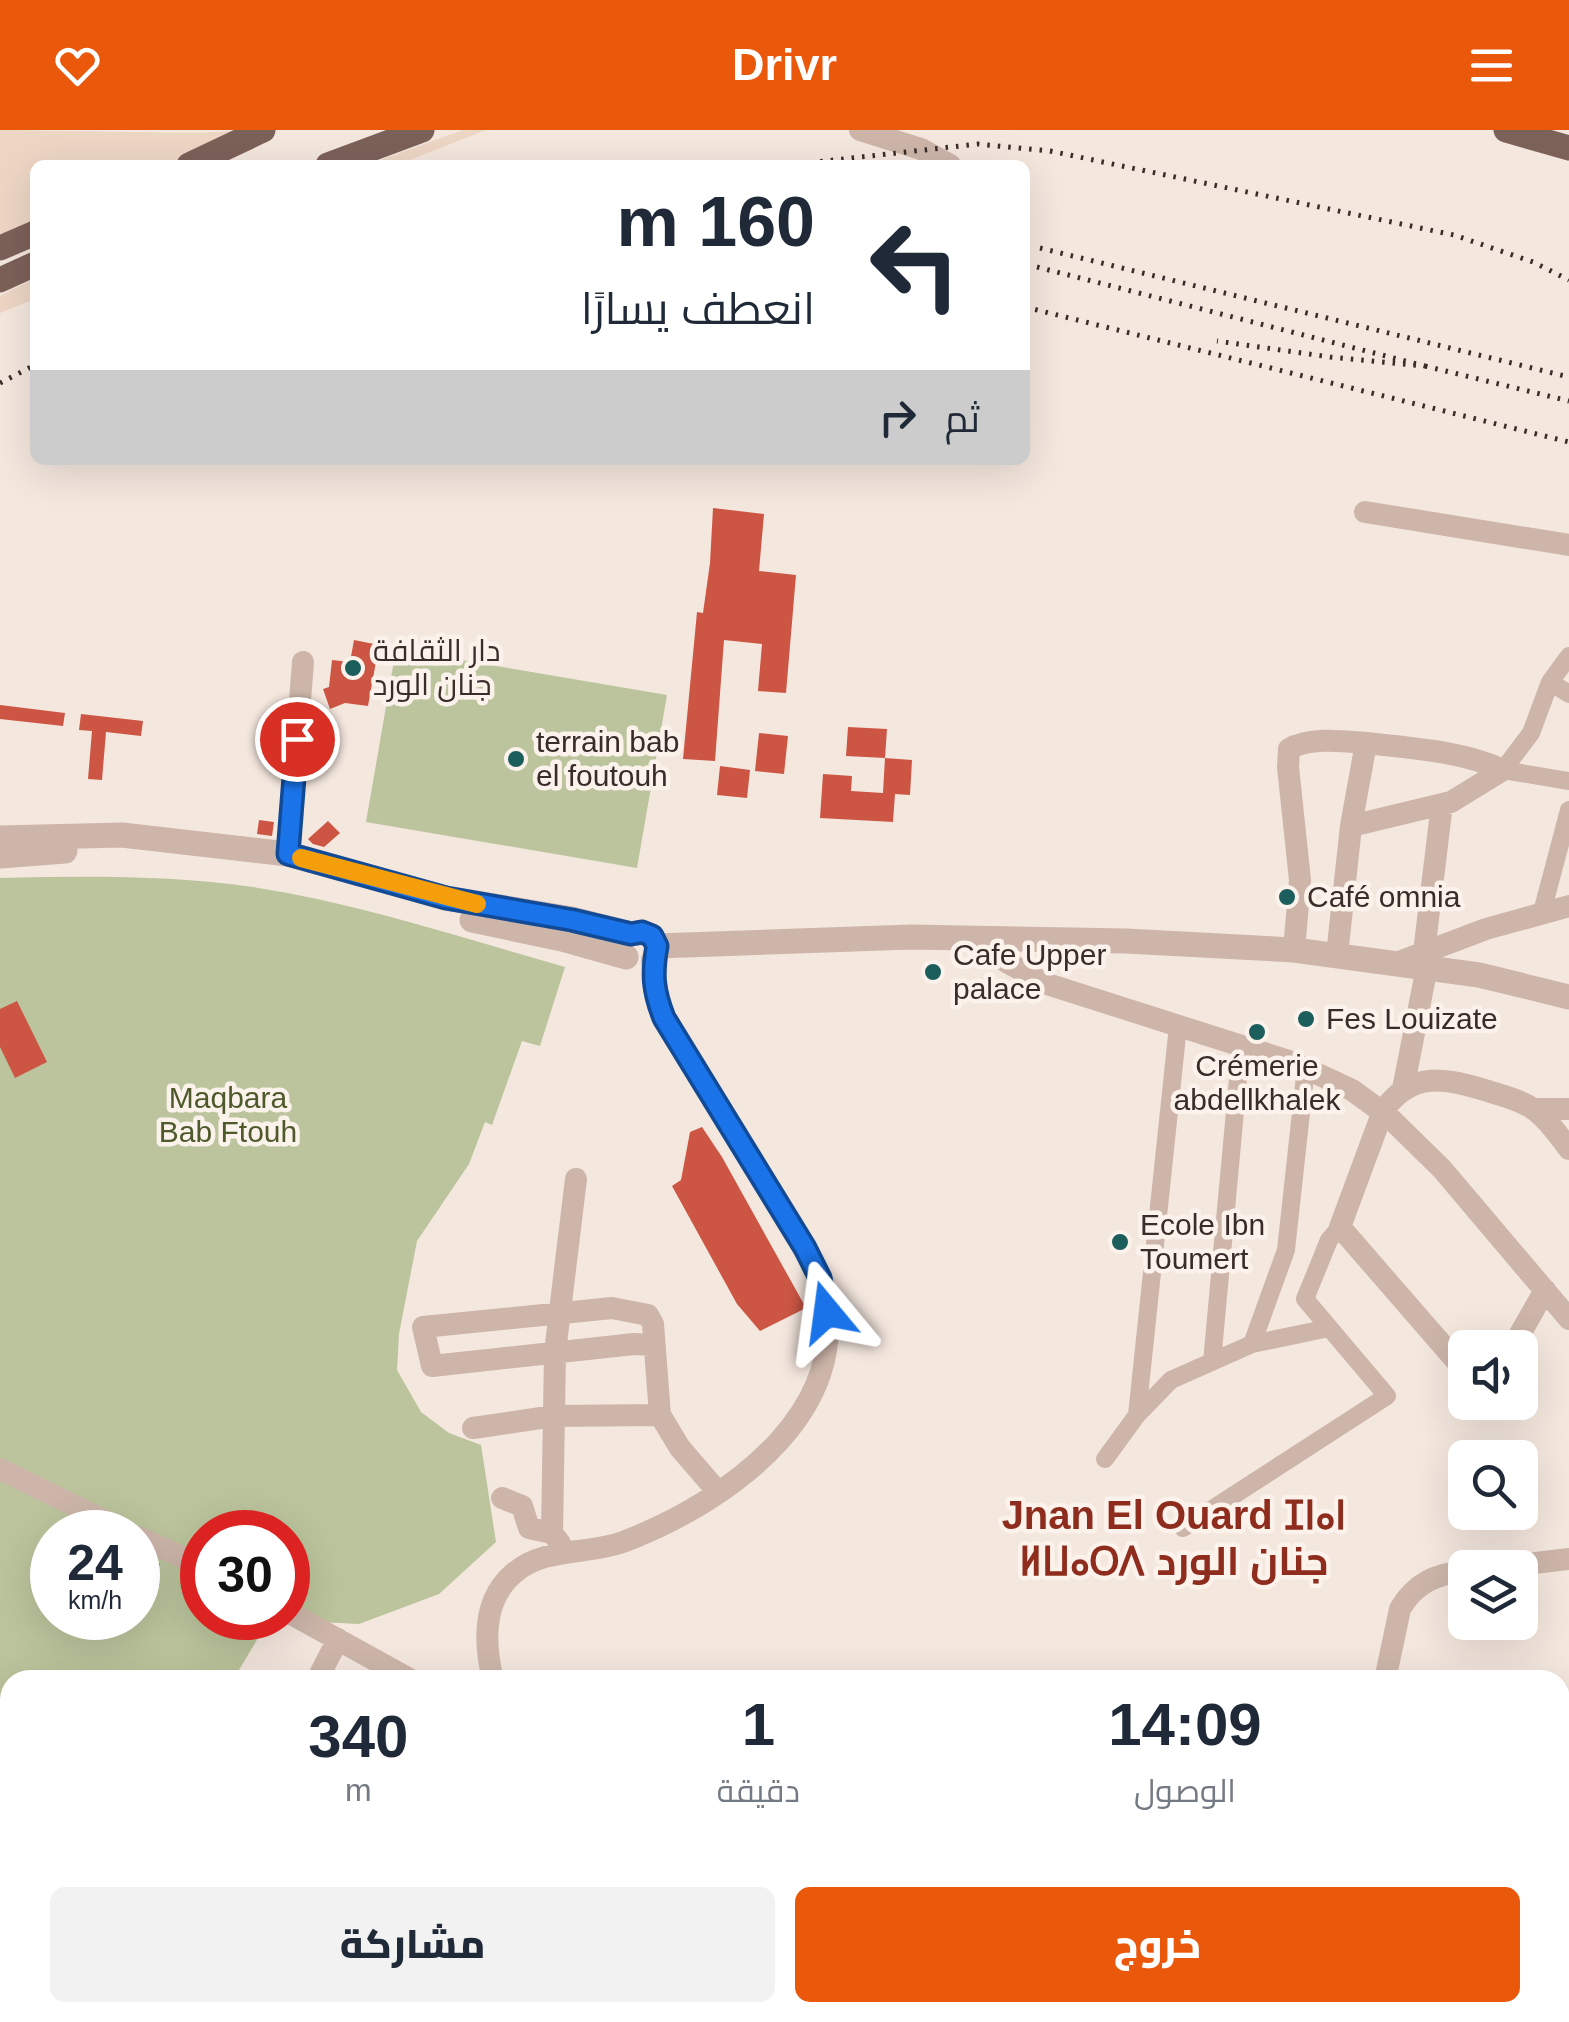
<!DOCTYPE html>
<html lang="ar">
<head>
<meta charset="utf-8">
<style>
  :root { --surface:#fff; --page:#f2f2f3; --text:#1f2937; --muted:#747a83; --accent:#ea580c }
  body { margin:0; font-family:Helvetica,Cairo,"Noto Sans Tifinagh",sans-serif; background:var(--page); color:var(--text); direction:rtl; height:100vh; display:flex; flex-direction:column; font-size:38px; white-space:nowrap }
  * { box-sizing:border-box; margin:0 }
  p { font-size:32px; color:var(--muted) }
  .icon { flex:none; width:55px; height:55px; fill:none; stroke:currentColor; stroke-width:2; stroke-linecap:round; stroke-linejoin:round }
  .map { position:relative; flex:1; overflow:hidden; direction:ltr }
  .details { position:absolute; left:0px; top:1540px; width:1570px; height:352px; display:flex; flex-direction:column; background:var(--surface); border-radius:30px 30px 0 0; box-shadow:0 10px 40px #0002; direction:rtl }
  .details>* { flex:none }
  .top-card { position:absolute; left:30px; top:30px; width:1000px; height:305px; border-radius:15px; box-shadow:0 10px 40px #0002; direction:rtl; background:#fff; color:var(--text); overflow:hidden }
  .fabs { position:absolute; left:1448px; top:1200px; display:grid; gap:20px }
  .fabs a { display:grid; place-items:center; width:90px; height:90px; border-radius:15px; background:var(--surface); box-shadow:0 10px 40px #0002; font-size:50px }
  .speed { position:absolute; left:30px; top:1380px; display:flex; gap:20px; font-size:50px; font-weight:700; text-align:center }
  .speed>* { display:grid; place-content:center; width:130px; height:130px; border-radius:50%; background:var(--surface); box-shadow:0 10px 40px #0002; line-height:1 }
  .speed small { font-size:25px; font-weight:400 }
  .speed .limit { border:15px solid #d22; background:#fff; color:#111 }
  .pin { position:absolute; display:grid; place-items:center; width:85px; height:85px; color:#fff; margin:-42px; border:5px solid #fff; border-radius:50%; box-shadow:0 2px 10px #0007 }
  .me { position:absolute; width:110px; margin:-55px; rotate:344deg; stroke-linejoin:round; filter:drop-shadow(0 0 8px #0008) }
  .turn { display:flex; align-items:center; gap:35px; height:210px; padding:0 50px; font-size:45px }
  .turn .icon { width:130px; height:130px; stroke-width:2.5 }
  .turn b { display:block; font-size:70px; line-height:85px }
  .then { display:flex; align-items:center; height:95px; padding:0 50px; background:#0003; gap:20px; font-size:38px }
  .eta { display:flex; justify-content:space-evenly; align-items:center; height:170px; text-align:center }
  .eta b { font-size:60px; font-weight:800; line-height:70px }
  .primary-button { display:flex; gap:20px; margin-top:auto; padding:20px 50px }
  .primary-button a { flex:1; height:115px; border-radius:15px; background:var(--accent); color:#fff; font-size:40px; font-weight:800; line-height:115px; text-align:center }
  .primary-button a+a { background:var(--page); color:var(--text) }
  header { display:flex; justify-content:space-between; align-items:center; height:130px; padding:0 50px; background:var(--accent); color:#fff; font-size:45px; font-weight:800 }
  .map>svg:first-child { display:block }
</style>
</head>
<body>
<header><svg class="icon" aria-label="menu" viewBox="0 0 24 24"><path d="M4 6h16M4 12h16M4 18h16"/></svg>Drivr<svg class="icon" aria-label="heart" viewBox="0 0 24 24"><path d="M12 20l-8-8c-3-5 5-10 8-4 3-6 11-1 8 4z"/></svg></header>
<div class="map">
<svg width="1569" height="1892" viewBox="0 0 1569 1892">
  <rect width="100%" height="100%" fill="#f4e7de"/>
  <path fill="#bbc49c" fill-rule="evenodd" d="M396 519 667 565 637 738 366 692Z
    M0 748C84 746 169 745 253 757 358 773 462 808 565 837L540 916 522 911 492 995 485 992 469 1034 417 1111 399 1204 397 1240 421 1282 449 1303 481 1315 496 1412 439 1464 359 1494 319 1492 288 1474V1402H202V1488H270L233 1550H10V1882L194 1883 159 1892H0ZM52 1402H138V1488H52Z"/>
  <path fill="#edd6c4" d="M0 0 198 3 248 0 173 35H35V93L0 107Z
    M463 0H486L397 35H367Z
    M35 148V169L0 183V166Z"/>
  <path fill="#cc5643" d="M713 378 764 384 759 441 796 445 786 563 758 561 762 514 724 510 715 631 683 629 697 482 703 483 710 433Z
    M354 510 379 515 368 576 345 573 330 579 323 559 329 557 332 530 350 532Z
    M0 575 65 583 63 596 0 589Z
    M81 584 143 591 141 606 106 602 102 650 88 649 92 601 79 600Z
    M848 597 887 599 885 628 846 626Z
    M759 603 788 606 784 644 755 641Z
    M885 628 912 630 910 665 895 664 893 692 820 688 823 644 852 646 851 661 883 663Z
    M720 636 750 640 747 668 717 665Z
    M259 690 274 692 272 706 257 704Z
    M328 691 340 703 324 717 313 714 308 709Z
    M17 871 47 932 15 948 0 917V879Z
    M702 997 722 1027 806 1178 760 1201 737 1174 672 1056 681 1050 690 1002Z
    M138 1423 160 1434 152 1450 138 1442Z"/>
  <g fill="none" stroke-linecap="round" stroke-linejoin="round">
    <path stroke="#cdb5a9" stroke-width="18" d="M1569 526 1550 552 1531 603 1503 640 1569 651
      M1550 552 1569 564
      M1542 782 1569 680
      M1252 1214 1286 1120 1306 937
      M1212 1232 1241 916
      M1137 1285 1178 896
      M1105 1329 1137 1285 1171 1250 1252 1214 1329 1198
      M1183 1398 1387 1266 1305 1169 1329 1110 1340 1097"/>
    <path stroke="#cdb5a9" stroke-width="22" d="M860 0 921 19 950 35
      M1365 382 1569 415
      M1351 696 1451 672 1503 640
      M288 724 303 532
      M966 809 1044 853 1292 932 1352 960 1389 987 1442 1039 1569 1189
      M1294 820 1300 750 1288 637 1289 619C1310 607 1342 611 1366 613
      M1424 822 1442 674
      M1337 825 1351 696 1366 613C1411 618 1462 621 1503 640
      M1399 832 1486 799 1569 776
      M1403 959 1427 837
      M1533 979H1569
      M653 1215 634 1214 432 1236 423 1197 612 1178 648 1185 653 1194 660 1285 680 1318 718 1362
      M1512 1218 1545 1160
      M1465 1241 1340 1097 1383 981C1412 940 1445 948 1488 961 1503 966 1518 969 1532 978 1547 989 1558 1004 1569 1019
      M473 1298 554 1286 660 1285
      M0 1339 128 1402
      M502 1368 522 1376 529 1398 552 1403 560 1413
      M552 1403 555 1222 576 1049
      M138 1407 202 1436
      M1492 1438 1569 1429
      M288 1482 411 1550
      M317 1550 338 1509
      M493 1550C484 1513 482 1470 514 1443 544 1417 587 1425 623 1412 731 1371 871 1271 815 1138L664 888 657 870 652 830
      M1385 1550 1400 1479C1415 1453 1436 1444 1465 1441
      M0 1597 10 1602
      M1560 1754 1569 1755
      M747 1882 766 1892
      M1084 1882 1089 1892
      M1195 1882 1199 1892
      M1309 1882 1322 1892
      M208 1892 236 1882
      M919 1892 921 1882"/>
    <path stroke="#cdb5a9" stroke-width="25" d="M0 708 122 705 288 724 446 768 572 789 631 804 642 802 652 806 657 816
      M0 726 65 721
      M472 790 562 809 626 827
      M657 816 911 807 1126 811 1294 820 1479 845 1569 867"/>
    <path stroke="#7c6159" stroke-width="25" d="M1506 0 1569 18
      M189 35 263 0
      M328 35 422 0
      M0 118 35 103
      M0 150 35 134"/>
    <path stroke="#3a2c29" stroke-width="5" stroke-dasharray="2.5 8" stroke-linecap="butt" d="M789 35 978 14 1050 21 1454 105 1533 132 1569 150
      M1040 118 1569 247
      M1037 137 1425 236 1330 227 1217 211
      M1025 177 1569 312
      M1425 236 1569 271
      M0 253 35 235"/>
  </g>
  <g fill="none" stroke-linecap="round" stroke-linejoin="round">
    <defs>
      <path id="route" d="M297 609 288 724 446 768 572 790 631 804 642 802 652 806 657 816C652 844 653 860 664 888L805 1118 820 1148 827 1182"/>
    </defs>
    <use href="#route" stroke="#114b97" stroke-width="25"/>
    <use href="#route" stroke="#1a73e8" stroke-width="18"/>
    <path stroke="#f59e0b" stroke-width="18" d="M301 728 477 774"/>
  </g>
  <g fill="#1c5e5b" stroke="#fbf2eb" stroke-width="4">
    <circle cx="353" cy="538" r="10"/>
    <circle cx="516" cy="629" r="10"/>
    <circle cx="1287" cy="767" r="10"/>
    <circle cx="933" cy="842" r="10"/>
    <circle cx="1306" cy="889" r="10"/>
    <circle cx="1257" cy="902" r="10"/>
    <circle cx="1120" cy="1112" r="10"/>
  </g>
  <g text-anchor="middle" stroke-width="9" stroke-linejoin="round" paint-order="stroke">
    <g font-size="30" fill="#3a2c29" stroke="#fbf2eb" text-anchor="start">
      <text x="373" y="531">دار الثقافة<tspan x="373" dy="34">جنان الورد</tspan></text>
      <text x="536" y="622">terrain bab<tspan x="536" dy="34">el foutouh</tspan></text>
      <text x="1307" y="777">Café omnia</text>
      <text x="953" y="835">Cafe Upper<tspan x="953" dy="34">palace</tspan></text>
      <text x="1326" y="899">Fes Louizate</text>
      <text x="1257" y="946" text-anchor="middle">Crémerie<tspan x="1257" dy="34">abdellkhalek</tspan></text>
      <text x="1140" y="1105">Ecole Ibn<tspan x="1140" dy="34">Toumert</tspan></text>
    </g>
    <g font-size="30" fill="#4e5a2b" stroke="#fbf2eb">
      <text x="228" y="978">Maqbara<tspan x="228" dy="34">Bab Ftouh</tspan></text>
    </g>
    <g font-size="40" font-weight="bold" fill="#8e2c1d" stroke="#fbf2eb">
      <text x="1174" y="1399">Jnan El Ouard ⵊⵏⴰⵏ<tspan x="1174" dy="46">ⵍⵡⴰⵔⴷ جنان الورد</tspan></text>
    </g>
  </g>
</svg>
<div class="fabs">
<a><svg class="icon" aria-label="sound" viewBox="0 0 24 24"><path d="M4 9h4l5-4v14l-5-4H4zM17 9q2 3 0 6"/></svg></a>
<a><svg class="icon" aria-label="search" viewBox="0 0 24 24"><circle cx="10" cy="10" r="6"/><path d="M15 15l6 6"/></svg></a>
<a><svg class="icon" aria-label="layers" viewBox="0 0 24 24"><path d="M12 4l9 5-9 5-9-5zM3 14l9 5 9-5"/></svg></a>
</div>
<div class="speed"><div>24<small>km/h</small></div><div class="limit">30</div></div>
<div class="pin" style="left:297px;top:609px;background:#d93025"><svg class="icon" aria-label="arrive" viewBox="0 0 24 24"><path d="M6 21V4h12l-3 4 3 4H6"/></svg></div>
<svg class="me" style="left:827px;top:1182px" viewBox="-20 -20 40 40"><path d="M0-17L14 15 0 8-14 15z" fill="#1a73e8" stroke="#fff" stroke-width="4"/></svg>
<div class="top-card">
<div class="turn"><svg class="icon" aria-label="left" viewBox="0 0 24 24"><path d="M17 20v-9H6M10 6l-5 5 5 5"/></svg><div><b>160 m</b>انعطف يسارًا</div></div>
<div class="then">ثم<svg class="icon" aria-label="right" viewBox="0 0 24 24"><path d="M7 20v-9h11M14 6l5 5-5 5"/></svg></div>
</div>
<section class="details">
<div class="eta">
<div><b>14:09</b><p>الوصول</p></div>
<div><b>1</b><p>دقيقة</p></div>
<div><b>340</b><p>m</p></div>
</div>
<div class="primary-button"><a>خروج</a><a>مشاركة</a></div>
</section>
</div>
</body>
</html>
